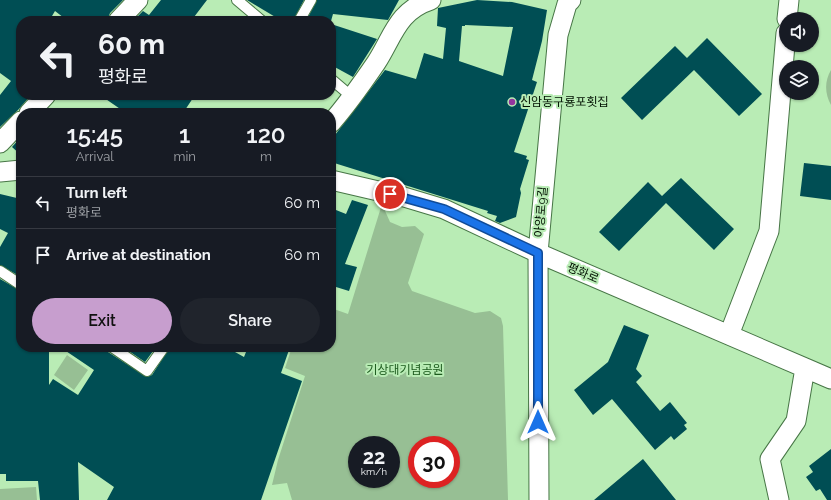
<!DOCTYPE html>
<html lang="en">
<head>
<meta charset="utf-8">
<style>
  :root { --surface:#171b24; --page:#20242c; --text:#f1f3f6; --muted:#9ea1a6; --line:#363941; --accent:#c79ece }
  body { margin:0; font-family:Raleway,"Noto Sans KR",sans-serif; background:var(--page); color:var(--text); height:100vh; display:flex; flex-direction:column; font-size:15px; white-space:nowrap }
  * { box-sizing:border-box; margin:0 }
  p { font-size:13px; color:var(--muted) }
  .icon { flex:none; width:22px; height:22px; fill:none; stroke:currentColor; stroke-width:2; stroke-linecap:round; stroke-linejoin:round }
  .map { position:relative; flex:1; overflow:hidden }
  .sheet { position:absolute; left:16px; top:108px; width:320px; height:244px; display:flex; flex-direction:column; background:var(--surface); border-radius:16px; box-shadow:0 1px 3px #0004 }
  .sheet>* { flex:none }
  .banner { position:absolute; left:16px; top:16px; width:320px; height:84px; border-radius:16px; box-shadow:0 1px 3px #0004; background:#171b24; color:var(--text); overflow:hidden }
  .buttons { position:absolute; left:779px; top:12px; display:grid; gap:8px }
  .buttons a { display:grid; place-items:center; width:40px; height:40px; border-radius:50%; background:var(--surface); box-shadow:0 1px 3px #0004; font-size:20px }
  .speed { position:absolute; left:348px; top:436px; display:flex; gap:8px; font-size:20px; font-weight:700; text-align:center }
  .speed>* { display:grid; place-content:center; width:52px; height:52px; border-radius:50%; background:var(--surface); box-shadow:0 1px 3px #0004; line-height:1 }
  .speed small { font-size:10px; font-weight:400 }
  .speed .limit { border:6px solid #d22; background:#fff; color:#111 }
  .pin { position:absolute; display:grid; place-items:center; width:34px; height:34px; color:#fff; margin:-17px; border:2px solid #fff; border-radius:50%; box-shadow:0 1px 4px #0007 }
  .me { position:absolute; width:44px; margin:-22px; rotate:0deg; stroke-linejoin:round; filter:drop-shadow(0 0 3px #0008) }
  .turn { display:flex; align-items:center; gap:14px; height:84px; padding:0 16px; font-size:18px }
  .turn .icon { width:52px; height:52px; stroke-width:2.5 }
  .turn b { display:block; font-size:28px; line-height:34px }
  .eta { display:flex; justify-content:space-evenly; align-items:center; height:68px; text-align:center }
  .eta b { font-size:24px; font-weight:600; line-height:28px }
  .action { display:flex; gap:8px; margin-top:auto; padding:8px 16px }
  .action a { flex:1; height:46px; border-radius:24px; background:var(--accent); color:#111; font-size:16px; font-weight:600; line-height:46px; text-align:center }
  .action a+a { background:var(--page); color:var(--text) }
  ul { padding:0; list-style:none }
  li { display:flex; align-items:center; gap:12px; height:52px; padding:0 16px; border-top:1px solid var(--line) }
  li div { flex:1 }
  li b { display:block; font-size:15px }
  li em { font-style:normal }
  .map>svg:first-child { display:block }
</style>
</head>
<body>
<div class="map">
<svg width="831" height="500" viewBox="0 0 831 500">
  <rect width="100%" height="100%" fill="#b9ecb5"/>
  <path fill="#97bf94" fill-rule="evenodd" d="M831 70V105C825 94 824 82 831 70Z
    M382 204 390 222 402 227 415 226 424 234 408 283 412 291 475 313 490 311 501 318 503 326 508 500H292L287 483 272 485 278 460 305 376 285 368 292 347H331V308L348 314ZM357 445H391V479H357ZM417 445H451V479H417Z
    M67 355 88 370 74 390 54 375Z
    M36 487 37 500H0V489Z"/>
  <path fill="#004e54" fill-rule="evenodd" d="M0 0H123L110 13 107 21H68L55 11 49 21H21V95H31L18 110 0 127V95L11 81 0 73Z
    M161 0H207L191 21H133L143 11 149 15Z
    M247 0H304L293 21H282Z
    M317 0H399L388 20 333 14 331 21H306Z
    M477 0 512 2 547 10 542 41 532 80 537 82 514 152 527 156 526 159 529 160 520 189 521 193 516 217 500 223 495 221 497 216 487 213 488 211 331 162V148L335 135 385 70 416 79 424 53 443 59 446 28 437 26 438 8ZM465 25 513 27 503 76 459 61 462 26H465Z
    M331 24 377 39 353 77 331 65Z
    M707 38 762 94 739 116 694 70 642 120 621 98 675 46 687 58Z
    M100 95H195L183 113H126Z
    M21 137V155L12 147Z
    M804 163 831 166V200L800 196Z
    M681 178 734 229 714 250 666 203 619 251 599 232 648 182 662 196Z
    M0 194 21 199V277L0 265V247L8 233 0 229Z
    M352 200 368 205 345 264 357 267 349 291 336 287 331 297V208L346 214Z
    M0 279 21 291V347H49V385L53 379 78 395 94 370 60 347H106L108 352 147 377 152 375 170 347H226L244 357 248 347H290L281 373 302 381 261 500H107L114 487 78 462 79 500H40L38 481H6V474H0Z
    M624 325 649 335 636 369 642 376 636 382 660 411 670 402 687 423 684 425 687 429 674 440 671 436 655 450 612 399 593 415 574 390 608 362Z
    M123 347H156L145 362Z
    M831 449V500H827L820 489 816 491 806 477 813 472 809 466Z
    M643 459 676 500H594Z"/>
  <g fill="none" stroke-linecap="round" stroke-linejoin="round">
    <defs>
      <path id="lane" d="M237 0 262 21
        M299 21 311 0
        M331 79 351 96
        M0 271 21 285
        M112 347 147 371 164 347"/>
      <path id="street" d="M787 19 789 0
        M118 21 138 0
        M29 113 46 95
        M331 123C346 106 363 82 376 63 393 37 397 11 431 0
        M0 143 21 121
        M0 172 21 170
        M331 180 404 197 444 209 538 253 831 379
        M729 335 769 231 786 33
        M539 500 538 253 558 35 567 4 571 0
        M779 500 770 459 796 421 805 368"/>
    </defs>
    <use href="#lane" stroke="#477646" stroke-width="12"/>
    <use href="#street" stroke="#477646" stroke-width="21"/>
    <use href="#lane" stroke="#fff" stroke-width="10"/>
    <use href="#street" stroke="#fff" stroke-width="19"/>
  </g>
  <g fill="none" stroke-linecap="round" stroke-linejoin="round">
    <defs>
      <path id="route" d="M390 194 444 209 538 253V422"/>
    </defs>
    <use href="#route" stroke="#114b97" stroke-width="10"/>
    <use href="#route" stroke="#1a73e8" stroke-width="7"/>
  </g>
  <circle fill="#93359e" stroke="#b9ecb5" stroke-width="1.5" cx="512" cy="102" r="4"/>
  <g text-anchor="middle" stroke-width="4" stroke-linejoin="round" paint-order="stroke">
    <g font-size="12" fill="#011001" stroke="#b9ecb5" text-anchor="start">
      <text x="520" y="106">신암동구룡포횟집</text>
    </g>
    <g font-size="12" fill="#011001" stroke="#b9ecb5">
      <text transform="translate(541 212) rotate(-85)" y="4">아양로9길</text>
      <text transform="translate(583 273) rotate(23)" y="4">평화로</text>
    </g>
    <g font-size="12" fill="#1c5a1d" stroke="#b9ecb5">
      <text x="405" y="374">기상대기념공원</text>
    </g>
  </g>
</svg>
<div class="buttons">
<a><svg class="icon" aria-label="sound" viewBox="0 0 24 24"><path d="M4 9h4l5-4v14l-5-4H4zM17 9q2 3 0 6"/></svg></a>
<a><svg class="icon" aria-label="layers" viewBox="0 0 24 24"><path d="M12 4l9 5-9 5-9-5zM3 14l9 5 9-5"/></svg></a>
</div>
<div class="speed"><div>22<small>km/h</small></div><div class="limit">30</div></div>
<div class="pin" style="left:390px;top:194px;background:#d93025"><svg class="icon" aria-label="arrive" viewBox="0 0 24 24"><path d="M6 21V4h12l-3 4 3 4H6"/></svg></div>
<svg class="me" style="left:538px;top:422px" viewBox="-20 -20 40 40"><path d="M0-17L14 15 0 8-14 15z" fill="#1a73e8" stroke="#fff" stroke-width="4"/></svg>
<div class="banner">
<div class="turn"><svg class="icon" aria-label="left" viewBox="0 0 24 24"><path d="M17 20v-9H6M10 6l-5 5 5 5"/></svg><div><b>60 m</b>평화로</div></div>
</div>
<section class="sheet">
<div class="eta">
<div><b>15:45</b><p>Arrival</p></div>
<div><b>1</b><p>min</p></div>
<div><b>120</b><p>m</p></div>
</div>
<ul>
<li><svg class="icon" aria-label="left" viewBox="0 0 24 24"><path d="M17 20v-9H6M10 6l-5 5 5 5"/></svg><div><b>Turn left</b><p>평화로</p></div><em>60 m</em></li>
<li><svg class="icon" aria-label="arrive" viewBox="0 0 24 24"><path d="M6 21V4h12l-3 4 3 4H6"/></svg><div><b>Arrive at destination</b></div><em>60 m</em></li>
</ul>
<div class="action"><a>Exit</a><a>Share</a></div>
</section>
</div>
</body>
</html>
